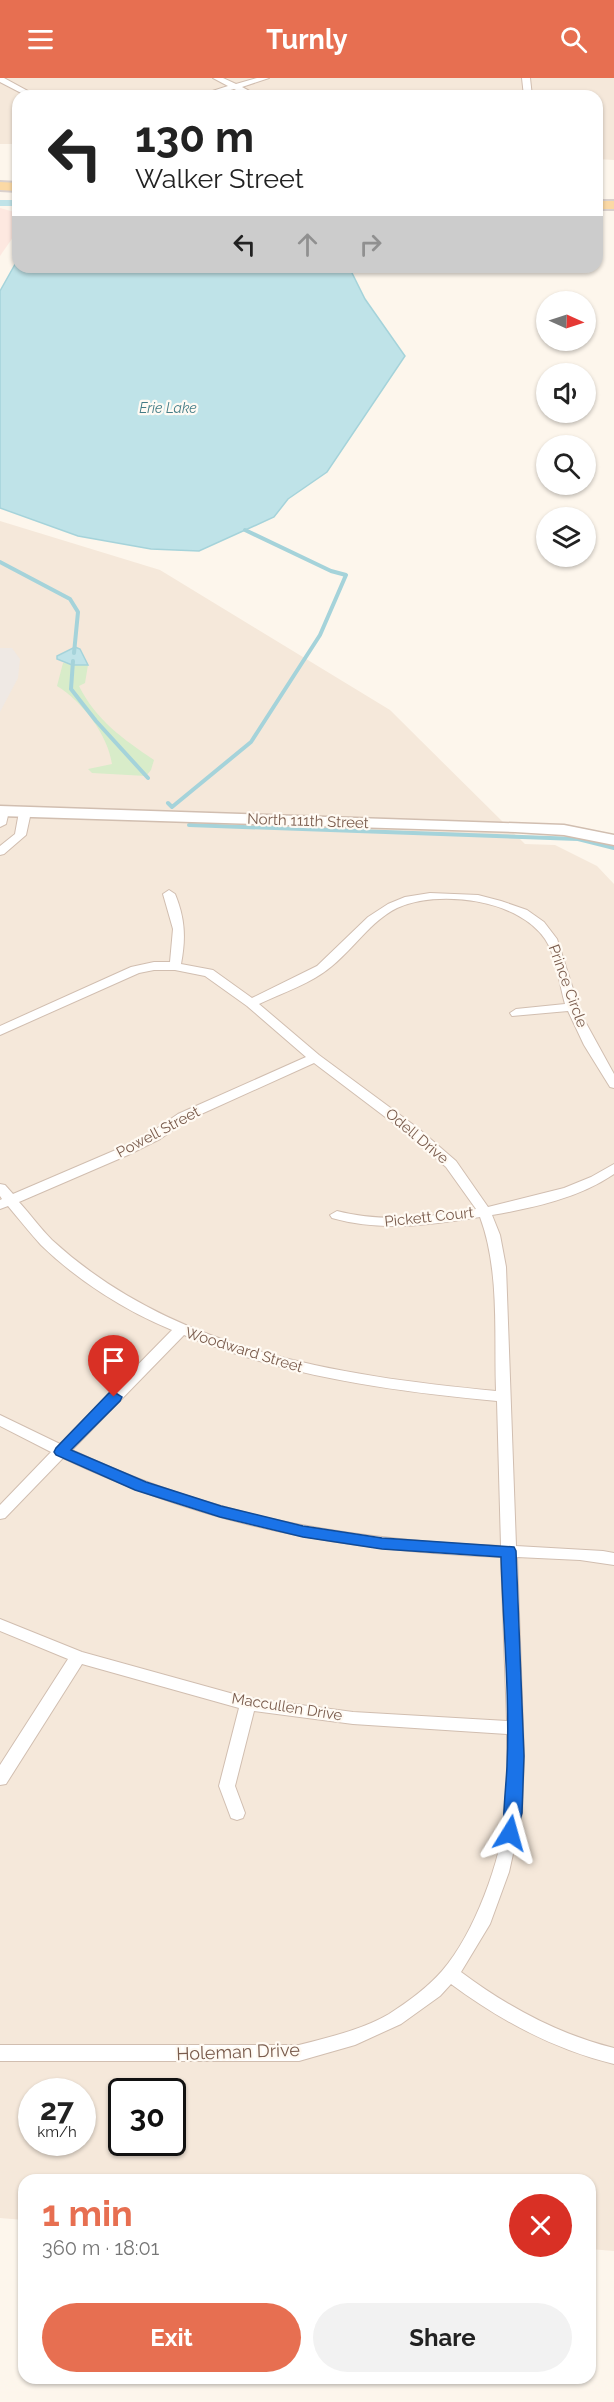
<!DOCTYPE html>
<html lang="en">
<head>
<meta charset="utf-8">
<style>
  :root { --surface:#fff; --page:#f2f2f2; --text:#222; --muted:#767676; --accent:#e76f51 }
  body { margin:0; font-family:Raleway,sans-serif; background:var(--page); color:var(--text); height:100vh; display:flex; flex-direction:column; font-size:22px; white-space:nowrap }
  * { box-sizing:border-box; margin:0 }
  p { font-size:20px; color:var(--muted) }
  .icon { flex:none; width:33px; height:33px; fill:none; stroke:currentColor; stroke-width:2; stroke-linecap:round; stroke-linejoin:round }
  .map { position:relative; flex:1; overflow:hidden }
  .drawer { position:absolute; left:18px; top:2096px; width:578px; height:210px; display:flex; flex-direction:column; background:var(--surface); border-radius:18px; box-shadow:0 2px 4px #0004 }
  .drawer>* { flex:none }
  .banner { position:absolute; left:12px; top:12px; width:591px; height:183px; border-radius:18px; box-shadow:0 2px 4px #0004; background:#fff; color:var(--text); overflow:hidden }
  .needle { width:39px; rotate:93deg }
  .tools { position:absolute; left:536px; top:213px; display:grid; gap:12px }
  .tools a { display:grid; place-items:center; width:60px; height:60px; border-radius:50%; background:var(--surface); box-shadow:0 2px 4px #0004; font-size:30px }
  .speed { position:absolute; left:18px; top:2000px; display:flex; gap:12px; font-size:30px; font-weight:700; text-align:center }
  .speed>* { display:grid; place-content:center; width:78px; height:78px; border-radius:50%; background:var(--surface); box-shadow:0 2px 4px #0004; line-height:1 }
  .speed small { font-size:15px; font-weight:400 }
  .speed .limit { border:3px solid #111; border-radius:9px; background:#fff; color:#111 }
  .pin { position:absolute; display:grid; place-items:center; width:51px; height:51px; color:#fff; margin:-62px -26px; border-radius:50% 50% 50% 0; rotate:-45deg; box-shadow:0 0 6px #0007 }
  .pin .icon { rotate:45deg }
  .me { position:absolute; width:66px; margin:-33px; rotate:8deg; stroke-linejoin:round; filter:drop-shadow(0 0 4px #0008) }
  .turn { display:flex; align-items:center; gap:21px; height:126px; padding:0 24px; font-size:27px }
  .turn .icon { width:78px; height:78px; stroke-width:2.5 }
  .turn b { display:block; font-size:42px; line-height:51px }
  .lanes { display:flex; align-items:center; height:57px; padding:0 24px; background:#0003; justify-content:center; gap:30px; direction:ltr }
  .lanes .off { opacity:.35 }
  .round { display:grid; place-items:center; flex:none; width:63px; height:63px; border-radius:32px; background:var(--page) }
  .headline { display:flex; align-items:center; justify-content:space-between; height:102px; padding:0 24px }
  h1 { font-size:36px; font-weight:700; line-height:45px; color:var(--accent) }
  .primary-button { display:flex; gap:12px; margin-top:auto; padding:12px 24px }
  .primary-button a { flex:1; height:69px; border-radius:36px; background:var(--accent); color:#fff; font-size:24px; font-weight:700; line-height:69px; text-align:center }
  .primary-button a+a { background:var(--page); color:var(--text) }
  header { display:flex; justify-content:space-between; align-items:center; height:78px; padding:0 24px; background:var(--accent); color:#fff; font-size:27px; font-weight:700 }
  .map>svg:first-child { display:block }
</style>
</head>
<body>
<header><svg class="icon" aria-label="menu" viewBox="0 0 24 24"><path d="M4 6h16M4 12h16M4 18h16"/></svg>Turnly<svg class="icon" aria-label="search" viewBox="0 0 24 24"><circle cx="10" cy="10" r="6"/><path d="M15 15l6 6"/></svg></header>
<div class="map">
<svg width="614" height="2324" viewBox="0 0 614 2324">
  <rect width="100%" height="100%" fill="#fdf6ec"/>
  <path fill="#f5e8da" fill-rule="evenodd" d="M0 0H614V82L597 81V18H18V66H0Z
    M0 443 160 492 390 632 525 766 555 767 597 788 614 806V2173L590 2171V2102H24V2142L0 2140ZM32 2013H82V2064H32ZM122 2013H172V2064H122Z"/>
  <path fill="#fde8e0" d="M0 130 18 135V152L0 178Z"/>
  <path fill="#efe9e4" d="M0 570H12L20 581 18 600 0 634Z"/>
  <path fill="#d8ecc9" d="M63 585 88 587 85 605 79 608C96 642 123 661 154 682L151 692 146 698 92 695 88 691 112 686C108 657 82 623 57 608Z"/>
  <path fill="#bfe3e8" stroke="#a5d3da" stroke-width="1.5" d="M18 181V189H349L365 221 405 278 327 394 288 421 274 439 199 473 151 471 78 458 0 430V213Z
    M75 569 80 571 88 587H72L57 581V578Z"/>
  <g fill="none" stroke-linecap="round" stroke-linejoin="round">
    <path stroke="#a5d3da" stroke-width="3" d="M12 125H18"/>
    <path stroke="#a5d3da" stroke-width="4" d="M0 484 70 521 78 534 74 575
      M73 583 71 611 96 643 148 700
      M168 725 172 729 251 664 320 557 346 497 331 493 245 452
      M189 747 578 761 614 770"/>
    <path fill="#bfe3e8" fill-rule="evenodd" d="M0 122H12L17 125 12 128H0Z"/>
    <defs>
      <path id="minor" d="M0 0H4L37 18H27L0 4Z
        M213 0H223L236 6 257 0H269L242 9 259 18H249L234 11 209 18H197L228 8Z
        M522 0H530L532 18H524Z
        M0 730 7 731 9 733 6 746 0 749Z
        M25 731 31 734 26 757 4 776 0 777V768L15 756 19 734Z
        M169 812 175 816C185 840 186 860 181 886L213 892 252 920 317 888 368 839 388 826 405 819 430 815 478 817 501 823 527 832 544 844 557 861 581 936 614 996V1010L610 1009 584 967 568 933 512 938 510 935 516 931 565 926C559 905 557 879 545 861 518 821 438 811 397 830 371 843 354 870 332 888 311 906 284 914 259 926L319 977 419 1051 456 1083 488 1129 564 1110 591 1099 614 1086V1096C579 1120 533 1130 492 1137L500 1157 506 1189 516 1468 603 1473 614 1475V1487L580 1482 517 1479 524 1678 522 1735 509 1794 490 1846 461 1894C508 1929 557 1956 614 1970V1986C553 1971 501 1943 451 1906L440 1918 401 1946 355 1967 299 1983H0V1967H299C330 1959 361 1952 389 1936 408 1924 428 1909 442 1893 475 1855 501 1782 506 1733 508 1708 508 1681 507 1656L353 1646 254 1633 235 1708 245 1735 243 1740 237 1742 231 1740 219 1708 239 1630 82 1586 6 1706 0 1707V1687L68 1581 0 1553V1541L82 1574 248 1620 353 1634 507 1643 501 1479C342 1473 209 1449 63 1380L5 1440 0 1441V1427L51 1374 0 1348V1337L60 1366 172 1252C125 1233 77 1202 41 1167 30 1155 19 1141 8 1128L0 1131V1122L2 1121 0 1118V1106L5 1107 13 1116 118 1071 150 1055 178 1036 306 979 247 928 205 898 175 892H154L139 895 0 957V948L131 889 154 884H170L173 851 163 816ZM314 985 409 1057 446 1089 476 1131C430 1139 383 1145 337 1133L330 1137 332 1140C381 1154 430 1147 480 1139 500 1193 494 1256 496 1313 339 1298 173 1273 52 1162 40 1150 30 1136 19 1124L128 1077 160 1061 188 1042ZM184 1257C284 1298 389 1313 497 1323L501 1468C347 1462 212 1439 72 1372Z"/>
      <path id="tertiary" d="M0 728 564 747 614 757V767L564 757 515 754 0 738Z"/>
      <path id="primary" d="M0 104 18 105V113L0 112Z
        M597 123H614V131H597Z"/>
    </defs>
    <use href="#minor" stroke="#d1beb0" stroke-width="2"/>
    <use href="#tertiary" stroke="#d1beb0" stroke-width="3"/>
    <use href="#primary" stroke="#dad1cd" stroke-width="4"/>
    <use href="#minor" fill="#fff" fill-rule="evenodd"/>
    <use href="#tertiary" fill="#fff" fill-rule="evenodd"/>
    <use href="#primary" fill="#fbd9a5" fill-rule="evenodd"/>
  </g>
  <path fill="#1a73e8" stroke="#114b97" stroke-width="1.5" d="M114 1314 122 1319 120 1323 71 1372 146 1404 221 1428 303 1448 382 1460 514 1469 516 1473 524 1678 522 1735 515 1760 510 1762 504 1760C501 1754 507 1698 507 1687 510 1618 503 1547 501 1479L382 1471 303 1459 220 1439 135 1412 56 1377 54 1374 56 1370 109 1315Z"/>
  <g text-anchor="middle" stroke-width="4.5" stroke-linejoin="round" paint-order="stroke">
    <g font-size="14" font-style="italic" fill="#437c86" stroke="#fffaf3">
      <text x="168" y="335">Erie Lake</text>
    </g>
    <g font-size="15" fill="#7a5c4d" stroke="#fffaf3">
      <text transform="translate(308 743) rotate(2)" y="5">North 111th Street</text>
      <text transform="translate(568 908) rotate(70)" y="5">Prince Circle</text>
      <text transform="translate(158 1054) rotate(-28)" y="5">Powell Street</text>
      <text transform="translate(417 1058) rotate(40)" y="5">Odell Drive</text>
      <text transform="translate(429 1139) rotate(-6)" y="5">Pickett Court</text>
      <text transform="translate(244 1272) rotate(17)" y="5">Woodward Street</text>
      <text transform="translate(287 1629) rotate(9)" y="5">Maccullen Drive</text>
    </g>
    <g font-size="18" fill="#7a5c4d" stroke="#fffaf3">
      <text transform="translate(238 1974) rotate(-2)" y="6">Holeman Drive</text>
    </g>
  </g>
</svg>
<div class="tools">
<a><svg class="needle" viewBox="-14 -14 28 28"><path d="M0-13l5 13h-10z" fill="#e53935"/><path d="M0 13l5-13h-10z" fill="#767676"/></svg></a>
<a><svg class="icon" aria-label="sound" viewBox="0 0 24 24"><path d="M4 9h4l5-4v14l-5-4H4zM17 9q2 3 0 6"/></svg></a>
<a><svg class="icon" aria-label="search" viewBox="0 0 24 24"><circle cx="10" cy="10" r="6"/><path d="M15 15l6 6"/></svg></a>
<a><svg class="icon" aria-label="layers" viewBox="0 0 24 24"><path d="M12 4l9 5-9 5-9-5zM3 14l9 5 9-5"/></svg></a>
</div>
<div class="speed"><div>27<small>km/h</small></div><div class="limit">30</div></div>
<div class="pin" style="left:114px;top:1319px;background:#d93025"><svg class="icon" aria-label="arrive" viewBox="0 0 24 24"><path d="M6 21V4h12l-3 4 3 4H6"/></svg></div>
<svg class="me" style="left:510px;top:1755px" viewBox="-20 -20 40 40"><path d="M0-17L14 15 0 8-14 15z" fill="#1a73e8" stroke="#fff" stroke-width="4"/></svg>
<div class="banner">
<div class="turn"><svg class="icon" aria-label="left" viewBox="0 0 24 24"><path d="M17 20v-9H6M10 6l-5 5 5 5"/></svg><div><b>130 m</b>Walker Street</div></div>
<div class="lanes"><svg class="icon" aria-label="left" viewBox="0 0 24 24"><path d="M17 20v-9H6M10 6l-5 5 5 5"/></svg><svg class="icon off" aria-label="ahead" viewBox="0 0 24 24"><path d="M12 20V5M6 11l6-6 6 6"/></svg><svg class="icon off" aria-label="right" viewBox="0 0 24 24"><path d="M7 20v-9h11M14 6l5 5-5 5"/></svg></div>
</div>
<section class="drawer">
<div class="headline"><div><h1>1 min</h1><p>360 m · 18:01</p></div><a class="round" style="background:#d93025;color:#fff"><svg class="icon" aria-label="close" viewBox="0 0 24 24"><path d="M6 6l12 12M18 6L6 18"/></svg></a></div>
<div class="primary-button"><a>Exit</a><a>Share</a></div>
</section>
</div>
</body>
</html>
